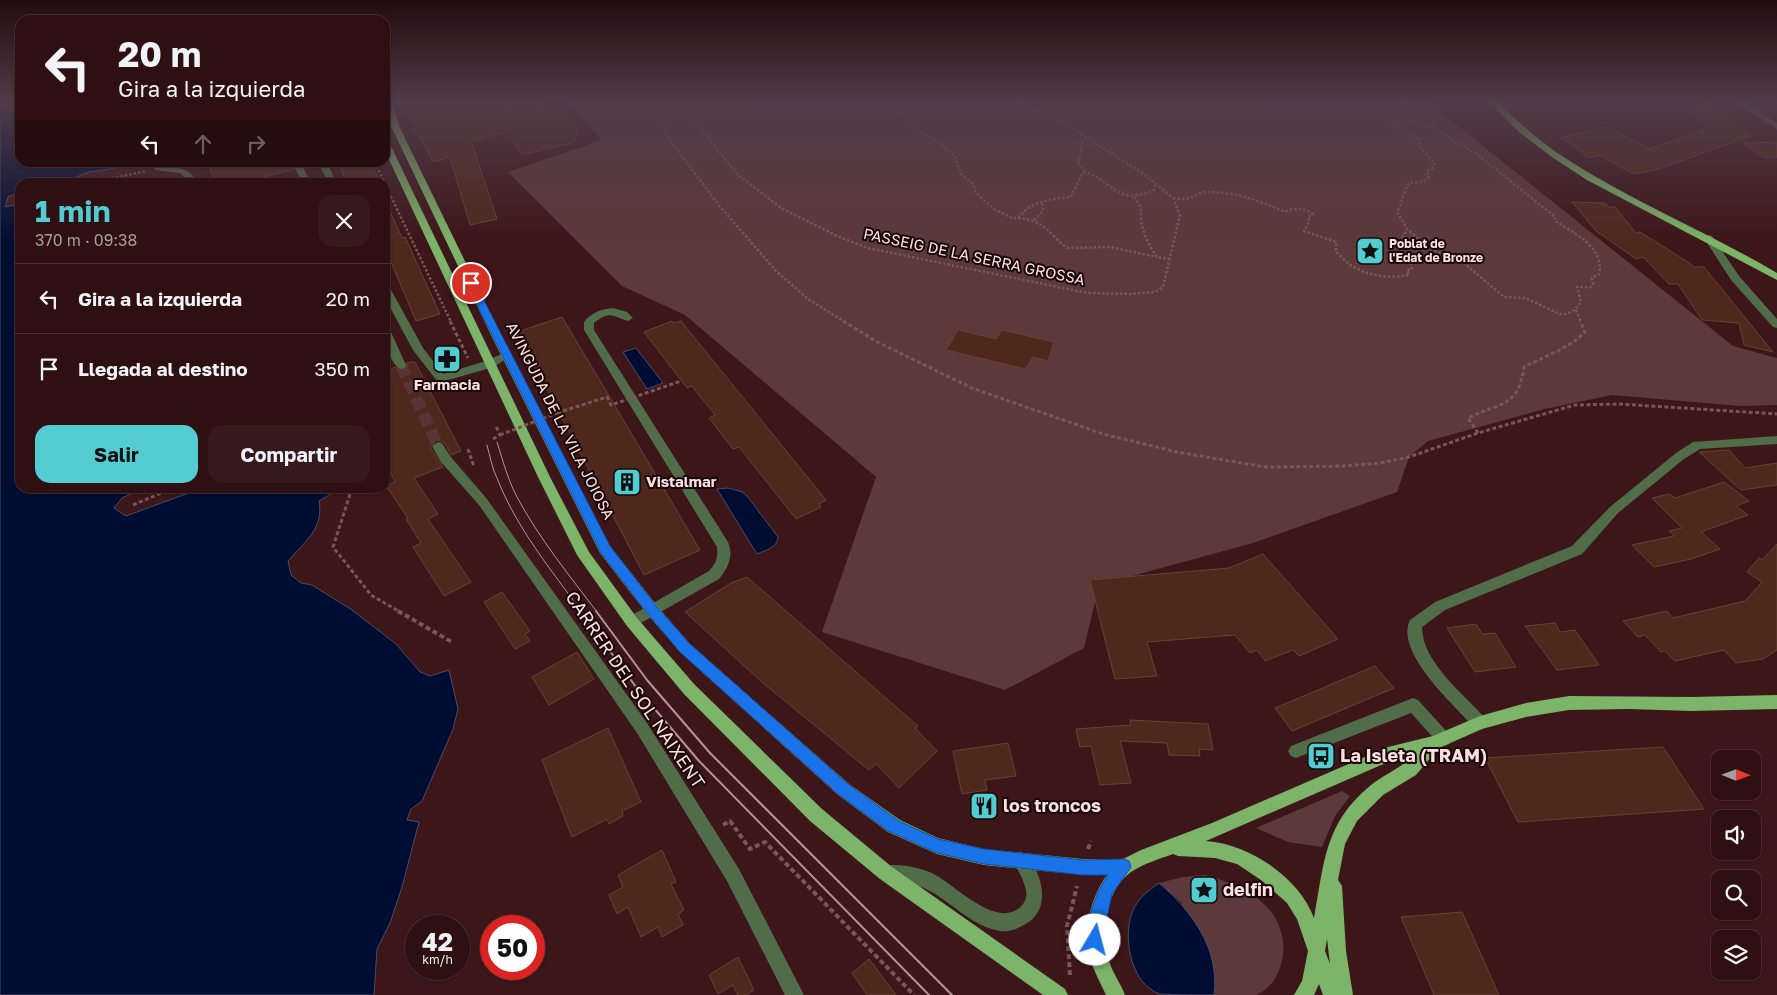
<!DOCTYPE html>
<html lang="es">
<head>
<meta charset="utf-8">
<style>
  :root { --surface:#2e1013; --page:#36191c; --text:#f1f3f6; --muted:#a79da0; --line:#493033; --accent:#52ccd0 }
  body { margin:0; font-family:"Golos Text",sans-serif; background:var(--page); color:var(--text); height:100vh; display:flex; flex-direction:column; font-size:19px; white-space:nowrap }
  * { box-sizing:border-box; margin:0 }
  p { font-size:16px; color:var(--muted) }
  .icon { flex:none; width:28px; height:28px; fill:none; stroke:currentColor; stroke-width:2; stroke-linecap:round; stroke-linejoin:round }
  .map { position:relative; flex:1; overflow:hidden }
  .panel { position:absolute; left:15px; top:178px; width:375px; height:315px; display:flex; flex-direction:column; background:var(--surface); border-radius:15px; box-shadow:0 1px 4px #0004,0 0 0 1px var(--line) }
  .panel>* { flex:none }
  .hud { position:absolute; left:15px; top:15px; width:375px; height:152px; border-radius:15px; box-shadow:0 1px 4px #0004,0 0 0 1px var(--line); background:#2e1013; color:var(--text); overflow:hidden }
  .needle { width:32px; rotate:91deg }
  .controls { position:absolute; left:1711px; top:750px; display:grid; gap:10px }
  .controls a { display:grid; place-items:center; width:50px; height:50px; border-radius:10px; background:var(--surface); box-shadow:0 1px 4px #0004,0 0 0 1px var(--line); font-size:25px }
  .speed { position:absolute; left:405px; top:915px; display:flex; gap:10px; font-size:25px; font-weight:700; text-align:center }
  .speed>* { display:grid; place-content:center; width:65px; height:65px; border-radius:50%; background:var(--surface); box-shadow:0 1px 4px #0004,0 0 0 1px var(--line); line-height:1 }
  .speed small { font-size:12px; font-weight:400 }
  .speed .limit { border:8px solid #d22; background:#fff; color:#111 }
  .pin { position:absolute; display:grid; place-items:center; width:42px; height:42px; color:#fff; margin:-21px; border:2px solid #fff; border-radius:50%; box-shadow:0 1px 5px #0007 }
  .me { position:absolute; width:55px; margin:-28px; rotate:8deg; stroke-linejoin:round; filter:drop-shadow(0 0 4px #0008) }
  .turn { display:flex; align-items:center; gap:18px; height:105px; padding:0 20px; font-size:22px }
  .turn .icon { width:65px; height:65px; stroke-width:2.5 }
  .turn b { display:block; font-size:35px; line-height:42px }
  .lanes { display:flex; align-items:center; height:48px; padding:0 20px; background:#0003; justify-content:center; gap:25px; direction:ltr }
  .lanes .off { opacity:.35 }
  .round { display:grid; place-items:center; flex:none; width:52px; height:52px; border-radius:15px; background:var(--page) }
  .summary { display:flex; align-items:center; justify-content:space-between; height:85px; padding:0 20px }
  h1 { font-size:30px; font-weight:700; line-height:38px; color:var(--accent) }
  .button { display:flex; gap:10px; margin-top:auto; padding:10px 20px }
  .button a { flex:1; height:58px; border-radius:15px; background:var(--accent); color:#111; font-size:20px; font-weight:700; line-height:58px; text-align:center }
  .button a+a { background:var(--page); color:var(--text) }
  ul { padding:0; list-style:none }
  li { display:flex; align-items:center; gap:15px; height:70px; padding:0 20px; border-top:1px solid var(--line) }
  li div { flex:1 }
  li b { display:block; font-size:19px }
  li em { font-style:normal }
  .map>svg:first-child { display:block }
</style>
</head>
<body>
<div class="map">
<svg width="1777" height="995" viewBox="0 0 1777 995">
  <rect width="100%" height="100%" fill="#3d1619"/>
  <path fill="#5c393a" d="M568 102H1428L1733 346 1777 358V405L1740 406 1612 395 1545 409 1428 441 1409 457 1397 492 1253 543 1099 585 1084 648 1005 690 822 632 876 477 685 315 622 286 508 172 602 140Z
    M1342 791 1350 796 1335 816 1322 847 1288 842 1256 828Z
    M1205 875C1227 881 1249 889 1266 906 1287 927 1289 960 1272 983 1268 987 1262 993 1256 995 1247 995 1225 995 1214 995L1215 986 1181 902 1159 883 1183 877Z"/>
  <path fill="#000d33" stroke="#4c4c67" d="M0 102H20V162L63 165 67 162 136 163 123 167 89 172 66 181 20 182V192L8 197 5 207 20 204V488H144L122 498 114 508 126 516 202 488H341L319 501C324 529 305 541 288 561L291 575 301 583 312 585 352 610 396 644 420 672 430 676 449 670 458 709 453 729 422 801 411 809 407 820 419 822 402 887 390 923 377 949 374 995H0Z
    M636 348 663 383 647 389 623 352Z
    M728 488 742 492 747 496 778 537C777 548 766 550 757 554L717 489Z
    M1159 883C1192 911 1220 949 1214 995 1199 995 1173 995 1160 994 1130 984 1122 936 1133 910 1139 898 1149 890 1159 883Z"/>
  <path fill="#4e281c" stroke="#694034" d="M401 102H535L560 112 577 128 575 142 522 155 508 132 471 141 497 219 470 225 450 157 433 162Z
    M1706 104 1750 136 1656 170 1633 174 1600 155 1588 158 1577 148 1560 138 1608 127 1649 149 1710 128 1685 109Z
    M1777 142V157L1764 158 1744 143Z
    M207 162H290L294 169 246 182H215Z
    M338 162H371L380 182H346Z
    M385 200 402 238 405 237 440 314 416 321 385 248Z
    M1572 202 1605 203 1609 207H1615L1636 233 1640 232 1688 262 1694 267H1704L1773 352 1744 345 1739 323 1702 320 1678 284H1669L1643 257 1636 259 1596 231Z
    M562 317 614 404 700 550 644 575 517 332Z
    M672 321 673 323 681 321 826 500 819 504 821 507 796 519 739 447 733 449 709 418 715 415 692 386 687 388 644 332Z
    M958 330 996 339 1002 330 1054 342 1048 361 1033 357 1025 369 946 350Z
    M411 362H415L461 451 451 455 444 442 437 440 430 447 443 467 414 478 438 514 428 519 471 582 444 596 413 547 421 543 406 519 408 518 386 486 395 482 385 460V371L395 367 400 371 405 370 407 363Z
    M1729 450 1745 468 1777 463V485L1741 490 1699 452Z
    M1724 482 1749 501 1736 506 1748 515 1701 532 1720 549 1691 559 1654 567 1632 545 1674 536 1669 531 1682 528 1652 498 1670 494 1675 498Z
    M1777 544V650L1763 659 1736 663 1724 650 1675 661 1665 651 1661 652 1645 635 1638 637 1623 621 1667 611 1673 618 1745 601 1762 582 1747 572 1759 558 1762 560Z
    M1263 554 1338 639 1299 656 1293 650 1265 661 1257 650 1250 653 1235 635 1147 642 1157 676 1115 679 1090 580 1229 568Z
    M747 577 918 726 915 728 937 751 899 788 876 764 869 770 763 683 685 612 731 583Z
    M502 592 530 631 525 634 530 641 515 649 484 602Z
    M1555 623 1560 632 1575 630 1599 665 1557 670 1525 626Z
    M1476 624 1482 634 1495 633 1516 667 1475 672 1447 628Z
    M577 652 594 679 549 705 532 677Z
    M1375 666 1394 688 1292 731 1275 708Z
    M1130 720 1208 724 1213 750 1199 749 1200 756 1169 755 1167 743 1120 741 1131 783 1100 785 1091 746 1080 747 1076 729 1131 725Z
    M608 728 641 802 622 811 623 816 609 824 607 819 572 837 542 760Z
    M1008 743 1016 776 985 780 987 790 962 794 953 751Z
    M1663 747 1704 809 1518 822 1485 758Z
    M662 850 676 882 671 884 684 910 678 914 683 925 662 937 658 927 641 937 628 907 617 914 609 895 623 887 618 875Z
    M1462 912 1499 995H1434L1401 917Z
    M738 957 754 990 746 995H738L733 985 718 994 709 975Z
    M869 959 896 995H867L852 973Z"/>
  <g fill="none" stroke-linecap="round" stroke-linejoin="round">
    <path stroke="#5a3437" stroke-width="12" stroke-dasharray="12 6" stroke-linecap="butt" d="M401 365 438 446"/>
    <path stroke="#7a5658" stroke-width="2.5" stroke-dasharray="2.5 2" stroke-linecap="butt" d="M880 102 907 115 913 127 944 146 955 157 961 174 973 184 976 193 994 209 1012 218H1018C1031 201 1051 199 1071 197L1082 174 1085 172C1117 183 1116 206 1154 190L1155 185
      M1403 102 1408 106 1416 107 1430 118 1437 130 1478 155 1555 217V221C1575 233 1605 248 1599 274L1592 278 1593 284 1591 287H1577L1581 302 1574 310 1567 314H1560L1525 298 1504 297 1464 263 1429 248 1407 229
      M375 162 384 182
      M1085 172 1078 162 1082 149 1078 144 1088 138
      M94 182 147 171
      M385 184 451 322
      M1134 197 1141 207C1139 224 1147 244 1157 257L1169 259
      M1173 198C1178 198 1183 200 1189 198 1195 197 1199 192 1206 192 1237 192 1257 200 1285 212 1295 207 1304 208 1313 214L1308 217 1309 222 1304 231 1336 242V252C1340 255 1344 260 1348 263 1365 276 1389 279 1409 275L1407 270 1412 269 1410 262 1413 260 1402 238 1407 229 1397 212C1404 202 1401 194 1410 182 1418 183 1423 183 1429 177L1427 171 1432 169 1435 163 1421 148 1418 139 1391 124 1411 121 1422 127 1434 125
      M1018 218C1038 220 1042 225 1056 238 1060 242 1062 245 1068 248L1110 247 1157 257
      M1034 220 1043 211 1042 201
      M1576 310 1581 322
      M845 322 808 299 776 271 717 203 668 137 663 124C672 115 681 115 693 119L737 174 781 208 837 236 868 248 1087 293 1130 294 1155 292 1163 287 1180 215 1173 198 1141 172 1065 124 1015 102"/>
    <path stroke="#7a5658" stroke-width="3" stroke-dasharray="4 2.5" stroke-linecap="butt" d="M450 321 468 358
      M843 321 879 343 972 388 1103 434 1177 452 1265 467 1343 466 1380 463 1409 457 1478 433 1575 405 1619 404 1777 414
      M557 413 607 397 611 405 614 404
      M1478 433 1468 418C1500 402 1518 409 1524 367 1545 356 1568 349 1585 332L1580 321
      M493 439 500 435 496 426
      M468 449 474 467
      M352 488 333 547 371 595 400 612
      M133 505 173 488"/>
    <path stroke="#7a5658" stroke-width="4" stroke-dasharray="5 3" stroke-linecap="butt" d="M398 611 452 642
      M723 825 730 821 750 849 765 842 914 995
      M1088 849 1091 841
      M1070 975 1067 926 1077 886"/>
    <path fill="#516c48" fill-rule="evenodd" d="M1736 102H1746L1777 123V129Z
      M156 162H165L163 167C178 168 189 167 197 182H189L180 173 155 170 154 168Z
      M292 162H301L310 182H302Z
      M318 162H327L336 182H328Z
      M1709 235 1712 236 1739 276 1777 319V328L1773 327 1731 280 1704 238Z
      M385 285 390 288 423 348 443 374 486 361 506 352 511 355 494 367 441 382 437 381 413 350 385 298Z
      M613 308 627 312 633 318 628 321C612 316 610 310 594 323V330L728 542C734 556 728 568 719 579L632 628 627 626 625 622 627 618 709 571C717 563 718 557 717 547L584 330V322C591 313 601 309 613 308Z
      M385 327 390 330 406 365 405 368 401 369C389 365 385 338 385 327Z
      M1777 436V444L1700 449 1684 459 1618 513 1582 554 1445 610 1422 627C1422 662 1463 693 1485 718L1488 723 1485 728 1480 730 1475 728C1455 706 1394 652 1410 620L1435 602 1572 546 1610 507 1676 453 1693 442Z
      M438 442 442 443 450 456 487 499 647 723 739 869 804 995H785L727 881 637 733 479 505 441 462 432 446Z
      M1413 698 1418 700 1449 734 1452 739 1449 744 1444 746 1439 744 1411 713 1296 758 1291 756 1288 751 1291 746Z
      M1021 852C1029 855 1032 861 1035 868 1046 890 1046 915 1022 926 1014 930 1008 932 1000 931 970 926 950 900 924 888 911 882 896 884 883 879L881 873 883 867C896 862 919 868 932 873 954 884 995 928 1019 908 1036 895 1019 875 1013 860L1015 854Z"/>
    <path fill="#7cb469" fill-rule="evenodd" d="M385 102H392L399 126 501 335 610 546 658 607 690 644 849 784 900 820 938 838 984 849 1083 859H1123L1141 850 1212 823 1388 747 1433 736 1480 716 1526 703 1569 696 1691 697 1777 695V709L1691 711 1629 709 1569 710 1526 717 1482 729 1439 748 1416 775 1383 795 1357 821 1345 844 1338 880 1342 886 1346 951 1353 995H1323L1319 984 1314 995H1294L1302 981 1308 951 1297 919 1287 903 1261 880 1237 864 1215 858 1178 856 1173 854C1159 859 1143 864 1131 872 1104 892 1100 935 1110 964 1114 975 1121 984 1125 995H1106C1098 978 1088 960 1086 941 1085 922 1095 890 1107 875H1083L984 865 937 854 888 832 837 794 680 652 648 615 600 553 491 335 391 126ZM1414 755C1401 768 1385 774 1371 785 1324 823 1324 864 1314 918 1299 877 1249 844 1206 841L1395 759ZM1327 939 1330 964 1325 951Z
      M1489 102H1498C1517 121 1537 139 1559 154 1628 200 1706 231 1777 273V280L1587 180 1552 157 1519 132Z
      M385 139 389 142 550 477 589 552 637 618 694 684 822 809 892 867 1065 989 1068 995H1043L880 879 810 821 684 694 627 626 577 555 538 477 385 151Z"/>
    <path stroke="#b49495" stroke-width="1" d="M497 442C503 461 508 480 517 497 539 538 569 575 597 612
      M487 445C490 456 492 468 497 478 516 527 551 570 582 612"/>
    <path stroke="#b49495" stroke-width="2" d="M581 611 636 687 699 761 929 995
      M596 611 647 680 710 753 952 995"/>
    <path stroke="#7a5658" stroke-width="3" stroke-dasharray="4 2.5" stroke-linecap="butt" d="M614 404 681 381
      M500 435 557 413"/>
  </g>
  <linearGradient id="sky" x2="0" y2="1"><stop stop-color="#220c0e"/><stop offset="0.42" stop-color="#513c49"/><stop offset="1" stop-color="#513c49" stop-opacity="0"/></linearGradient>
  <rect width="1777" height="242" fill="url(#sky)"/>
  <path fill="#1a73e8" stroke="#114b97" d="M471 280 475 283 610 546 657 607 690 644 848 784 899 821 938 839 984 849 1083 860 1124 859 1129 861 1131 867 1112 894 1101 946 1095 948 1089 946C1082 928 1097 889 1108 875H1083L984 864 937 853 888 831 838 794 680 652 648 614 601 553 466 283Z"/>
  <defs>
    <symbol id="sight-square" viewBox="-11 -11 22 22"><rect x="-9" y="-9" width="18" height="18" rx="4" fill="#52ccd0" stroke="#190809"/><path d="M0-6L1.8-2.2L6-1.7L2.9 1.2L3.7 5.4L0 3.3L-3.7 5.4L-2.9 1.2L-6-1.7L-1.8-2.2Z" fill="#111"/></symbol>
    <symbol id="pharmacy-square" viewBox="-11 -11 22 22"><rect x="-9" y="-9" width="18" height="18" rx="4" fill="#52ccd0" stroke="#190809"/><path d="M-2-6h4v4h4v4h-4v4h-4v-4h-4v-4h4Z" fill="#111"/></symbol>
    <symbol id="building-square" viewBox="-11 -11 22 22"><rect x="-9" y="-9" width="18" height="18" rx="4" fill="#52ccd0" stroke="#190809"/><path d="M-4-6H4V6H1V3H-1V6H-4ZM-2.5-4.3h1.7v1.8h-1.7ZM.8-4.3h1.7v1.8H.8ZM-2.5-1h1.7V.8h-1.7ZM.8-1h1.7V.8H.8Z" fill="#111"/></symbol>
    <symbol id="bus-square" viewBox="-11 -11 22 22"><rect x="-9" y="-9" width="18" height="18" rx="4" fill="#52ccd0" stroke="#190809"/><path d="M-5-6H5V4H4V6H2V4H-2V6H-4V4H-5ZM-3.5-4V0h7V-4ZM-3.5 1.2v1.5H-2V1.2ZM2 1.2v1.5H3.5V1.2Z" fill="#111"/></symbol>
    <symbol id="restaurant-square" viewBox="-11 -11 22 22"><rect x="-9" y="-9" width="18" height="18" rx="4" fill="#52ccd0" stroke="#190809"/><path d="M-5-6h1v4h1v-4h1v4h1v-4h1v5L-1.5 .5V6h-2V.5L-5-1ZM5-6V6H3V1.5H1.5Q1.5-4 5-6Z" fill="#111"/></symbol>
  </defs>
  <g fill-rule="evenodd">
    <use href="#sight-square" x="1354" y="235" width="32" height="32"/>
    <use href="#pharmacy-square" x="431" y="343" width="32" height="32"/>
    <use href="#building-square" x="611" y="466" width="32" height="32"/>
    <use href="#bus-square" x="1305" y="740" width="32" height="32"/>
    <use href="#restaurant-square" x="968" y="790" width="32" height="32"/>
    <use href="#sight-square" x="1188" y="874" width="32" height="32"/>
  </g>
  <g text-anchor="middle" stroke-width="4" stroke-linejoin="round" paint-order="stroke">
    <g font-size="12" font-weight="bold" fill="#fce0e0" stroke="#190809" text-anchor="start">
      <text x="1389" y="248">Poblat de<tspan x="1389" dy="14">l'Edat de Bronze</tspan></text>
    </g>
    <g font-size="15" fill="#fce0e0" stroke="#190809">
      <text transform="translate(974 257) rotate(12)" y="5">PASSEIG DE LA SERRA GROSSA</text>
      <text transform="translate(560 421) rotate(63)" y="5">AVINGUDA DE LA VILA JOIOSA</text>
    </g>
    <g font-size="15" font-weight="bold" fill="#fce0e0" stroke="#190809">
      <text x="447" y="390">Farmacia</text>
      <text x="646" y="487" text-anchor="start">Vistalmar</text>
    </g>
    <g font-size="18" fill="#fce0e0" stroke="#190809">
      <text transform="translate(635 690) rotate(56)" y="6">CARRER DEL SOL NAIXENT</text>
    </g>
    <g font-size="18" font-weight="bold" fill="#fce0e0" stroke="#190809" text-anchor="start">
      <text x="1340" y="762">La Isleta (TRAM)</text>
      <text x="1003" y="812">los troncos</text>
      <text x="1223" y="896">delfin</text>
    </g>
  </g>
</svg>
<div class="controls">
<a><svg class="needle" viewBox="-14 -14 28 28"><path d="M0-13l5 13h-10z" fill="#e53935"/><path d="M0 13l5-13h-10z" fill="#a79da0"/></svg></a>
<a><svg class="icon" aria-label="sound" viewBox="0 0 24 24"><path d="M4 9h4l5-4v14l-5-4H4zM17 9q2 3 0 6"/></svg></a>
<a><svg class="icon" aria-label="search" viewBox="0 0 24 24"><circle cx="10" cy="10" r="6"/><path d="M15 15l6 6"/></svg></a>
<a><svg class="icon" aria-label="layers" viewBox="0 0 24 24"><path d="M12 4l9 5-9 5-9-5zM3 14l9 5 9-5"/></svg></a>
</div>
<div class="speed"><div>42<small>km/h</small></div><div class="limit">50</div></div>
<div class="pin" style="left:471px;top:283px;background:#d93025"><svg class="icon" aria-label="arrive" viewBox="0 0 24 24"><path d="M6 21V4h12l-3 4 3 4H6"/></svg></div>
<svg class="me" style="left:1095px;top:940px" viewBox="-20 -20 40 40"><circle r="19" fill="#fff"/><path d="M0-13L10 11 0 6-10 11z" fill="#1a73e8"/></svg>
<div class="hud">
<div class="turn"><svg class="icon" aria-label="left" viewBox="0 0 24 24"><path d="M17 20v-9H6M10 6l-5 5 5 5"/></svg><div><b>20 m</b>Gira a la izquierda</div></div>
<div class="lanes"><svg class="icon" aria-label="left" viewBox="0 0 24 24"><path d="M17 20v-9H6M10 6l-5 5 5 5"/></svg><svg class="icon off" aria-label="ahead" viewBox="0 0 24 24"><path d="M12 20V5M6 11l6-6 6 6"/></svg><svg class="icon off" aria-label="right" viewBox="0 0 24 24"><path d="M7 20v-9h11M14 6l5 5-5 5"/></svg></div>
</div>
<section class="panel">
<div class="summary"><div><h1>1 min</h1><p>370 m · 09:38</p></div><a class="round"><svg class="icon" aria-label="close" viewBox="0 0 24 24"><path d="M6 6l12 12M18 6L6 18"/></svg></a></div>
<ul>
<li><svg class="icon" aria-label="left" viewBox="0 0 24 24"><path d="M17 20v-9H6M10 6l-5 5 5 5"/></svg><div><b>Gira a la izquierda</b></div><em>20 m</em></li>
<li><svg class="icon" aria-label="arrive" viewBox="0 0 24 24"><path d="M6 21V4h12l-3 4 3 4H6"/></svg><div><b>Llegada al destino</b></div><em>350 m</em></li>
</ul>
<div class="button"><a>Salir</a><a>Compartir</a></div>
</section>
</div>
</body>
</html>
